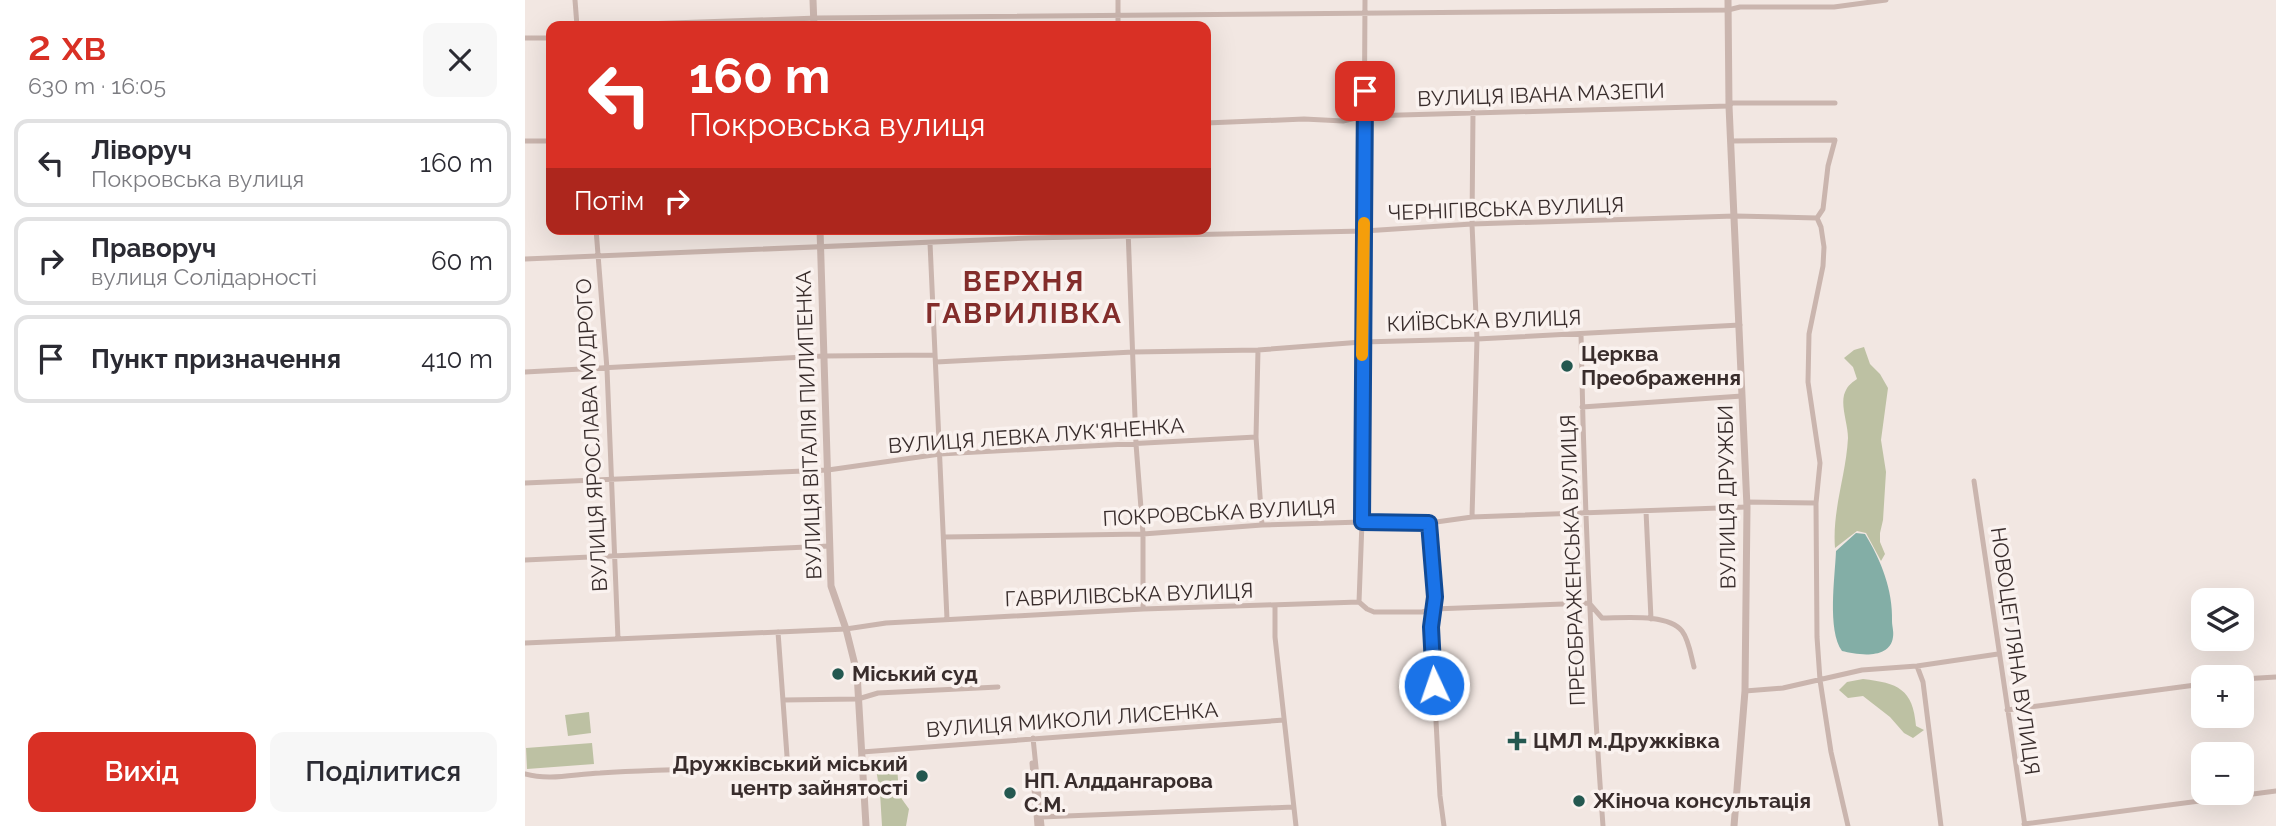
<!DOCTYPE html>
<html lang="uk">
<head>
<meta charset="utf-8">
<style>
  :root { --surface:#fff; --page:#f7f7f7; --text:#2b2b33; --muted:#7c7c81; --line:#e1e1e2; --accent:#d93025 }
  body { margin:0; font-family:Raleway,sans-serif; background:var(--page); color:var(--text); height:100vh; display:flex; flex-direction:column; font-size:26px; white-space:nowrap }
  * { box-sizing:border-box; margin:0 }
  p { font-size:23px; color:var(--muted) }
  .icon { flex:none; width:38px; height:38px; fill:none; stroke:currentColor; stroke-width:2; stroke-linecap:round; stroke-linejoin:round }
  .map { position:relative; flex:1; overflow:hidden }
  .panel { display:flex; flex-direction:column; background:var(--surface); width:525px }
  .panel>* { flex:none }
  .guide { position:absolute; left:21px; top:21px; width:665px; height:214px; border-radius:14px; box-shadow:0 7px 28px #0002; background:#d93025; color:#fff; overflow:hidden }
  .tools { position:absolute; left:1666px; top:588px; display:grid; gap:14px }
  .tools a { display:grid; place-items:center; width:63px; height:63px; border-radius:14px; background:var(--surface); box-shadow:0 7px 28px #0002; font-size:35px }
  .pin { position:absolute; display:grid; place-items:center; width:60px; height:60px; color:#fff; margin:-30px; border-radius:14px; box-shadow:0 4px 10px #0006 }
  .me { position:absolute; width:77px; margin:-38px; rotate:357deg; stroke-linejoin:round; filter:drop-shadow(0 0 5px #0008) }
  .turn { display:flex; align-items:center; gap:24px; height:147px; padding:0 28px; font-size:32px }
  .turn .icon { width:91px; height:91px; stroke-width:2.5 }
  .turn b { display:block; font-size:49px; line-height:60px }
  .then { display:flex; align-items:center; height:66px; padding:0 28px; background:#0003; gap:14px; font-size:26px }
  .round { display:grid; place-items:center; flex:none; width:74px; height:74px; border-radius:14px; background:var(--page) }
  .headline { display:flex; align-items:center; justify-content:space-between; height:119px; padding:0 28px }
  h1 { font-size:42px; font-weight:600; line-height:52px; color:var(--accent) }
  .cta { display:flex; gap:14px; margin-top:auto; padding:14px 28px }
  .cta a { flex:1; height:80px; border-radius:14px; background:var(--accent); color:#fff; font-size:28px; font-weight:600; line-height:80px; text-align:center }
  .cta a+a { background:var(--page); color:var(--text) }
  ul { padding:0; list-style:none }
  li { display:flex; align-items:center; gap:21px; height:88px; margin:0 14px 10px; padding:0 14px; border:4px solid var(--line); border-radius:14px }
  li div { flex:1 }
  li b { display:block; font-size:26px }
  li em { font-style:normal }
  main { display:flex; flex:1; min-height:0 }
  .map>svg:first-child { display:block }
</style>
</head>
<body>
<main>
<section class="panel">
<div class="headline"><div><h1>2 хв</h1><p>630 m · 16:05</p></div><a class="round"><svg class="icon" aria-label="close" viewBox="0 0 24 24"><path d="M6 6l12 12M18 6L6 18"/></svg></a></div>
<ul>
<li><svg class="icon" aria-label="left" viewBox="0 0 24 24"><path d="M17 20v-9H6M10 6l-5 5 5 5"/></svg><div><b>Ліворуч</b><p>Покровська вулиця</p></div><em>160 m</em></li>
<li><svg class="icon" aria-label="right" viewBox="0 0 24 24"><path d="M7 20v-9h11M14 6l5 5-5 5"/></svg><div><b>Праворуч</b><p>вулиця Солідарності</p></div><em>60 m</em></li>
<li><svg class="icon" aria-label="arrive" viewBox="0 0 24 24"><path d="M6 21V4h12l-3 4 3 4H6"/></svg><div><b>Пункт призначення</b></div><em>410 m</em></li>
</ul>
<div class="cta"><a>Вихід</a><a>Поділитися</a></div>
</section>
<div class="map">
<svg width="1751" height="826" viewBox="0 0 1751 826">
  <rect width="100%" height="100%" fill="#f2e7e2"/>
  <path fill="#bdc1a3" d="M1339 347 1345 364 1355 374 1363 388 1356 440 1361 472 1358 520 1355 533V542L1360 554 1356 561 1341 533 1332 531 1310 548C1307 510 1321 476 1323 438 1323 424 1316 408 1319 395 1322 386 1325 384 1332 379L1328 367 1319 358 1329 350Z
    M1338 679C1373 683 1388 689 1391 726L1399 730 1388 738 1379 733 1365 717 1338 696 1323 698 1314 690 1322 682Z
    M64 712 66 733 43 736 40 715Z
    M67 743 69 764 2 769 1 748Z
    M360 761 369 762 372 765 374 795 384 809 381 826H357L355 793 351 769 356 762Z"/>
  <path fill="#83aea6" d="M1331 533 1340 534C1356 560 1368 590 1367 621 1367 626 1369 632 1368 637 1365 660 1333 655 1317 651 1302 630 1310 577 1311 551Z"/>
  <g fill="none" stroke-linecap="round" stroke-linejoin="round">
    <path stroke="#cab5ae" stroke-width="5" d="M50 0 52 26
      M593 0V26
      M62 26 293 18 1203 10 1215 7H1309L1361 0
      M0 38H26
      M681 123 779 119 818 121 840 116 1204 106 1207 103H1310
      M0 141H26
      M1206 141 1310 140 1303 166 1298 209 1292 218 1296 227 1299 247 1298 266 1284 334 1283 382 1295 463 1291 503 1292 637 1295 680 1306 752 1323 826
      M71 229 82 369 93 639
      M603 229 611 444 618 534V609
      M405 243 422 619
      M0 259 504 238 839 231 947 224 1210 216 1292 218
      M1056 334C1059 498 1066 662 1078 826
      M733 350 731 437 737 525
      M411 362 608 352 733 350 837 342 952 339 1215 325
      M0 372 299 356 409 355
      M1057 407 1217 396
      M1449 481 1500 826
      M0 483 303 470 415 454 731 437
      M1222 502 1291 503
      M1121 511 1126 619
      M947 517 952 339 947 224 948 112
      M904 523 910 597 906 627 915 796 919 826
      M419 537 618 534 737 525 837 522 904 523 947 517 1222 507
      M0 560 305 546
      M834 602 837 522 840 0
      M750 605V637L771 826
      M0 643 321 629 361 623 618 609 834 602 842 609 849 612H897L909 609 1064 603 1077 618C1098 618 1143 613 1157 631 1164 640 1166 656 1169 667
      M1392 666 1398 682 1416 826
      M1717 679 1751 677
      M1220 691 1258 688 1337 670 1392 666 1473 654
      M258 700 333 699 353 693 473 687
      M1482 710 1678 684
      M508 738 517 826
      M337 752 759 720
      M507 763 512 826
      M0 774C25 781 49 774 75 773 120 770 165 769 210 768 226 768 242 766 258 767L262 756 253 632
      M516 817 769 807
      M1499 824 1751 791"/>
    <path stroke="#cab5ae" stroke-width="7" d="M288 0 289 26
      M1203 0 1204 106 1222 507 1220 691 1209 826
      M295 229 306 586 321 629 332 673 341 826"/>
  </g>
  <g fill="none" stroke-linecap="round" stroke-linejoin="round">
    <defs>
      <path id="route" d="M840 91 837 522 904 523 910 597 906 627 909 685"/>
    </defs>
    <use href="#route" stroke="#114b97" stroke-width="18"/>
    <use href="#route" stroke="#1a73e8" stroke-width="12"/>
    <path stroke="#f59e0b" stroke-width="12" d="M837 355 839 223"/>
  </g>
  <g fill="#245850" stroke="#faf2ef" stroke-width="2.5">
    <circle cx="1042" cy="366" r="7"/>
    <circle cx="313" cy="674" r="7"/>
    <path d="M988.5 730.5h7v7h7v7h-7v7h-7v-7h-7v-7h7z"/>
    <circle cx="397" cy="776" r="7"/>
    <circle cx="485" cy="793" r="7"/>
    <circle cx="1054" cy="801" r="7"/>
  </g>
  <g text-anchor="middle" stroke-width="7" stroke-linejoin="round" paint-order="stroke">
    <g font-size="21" fill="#392d2c" stroke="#faf2ef">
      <text transform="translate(1016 95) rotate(-2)" y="7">ВУЛИЦЯ ІВАНА МАЗЕПИ</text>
      <text transform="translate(981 209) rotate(-2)" y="7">ЧЕРНІГІВСЬКА ВУЛИЦЯ</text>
      <text transform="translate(959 321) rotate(-2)" y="7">КИЇВСЬКА ВУЛИЦЯ</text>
      <text transform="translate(284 425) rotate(-92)" y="7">ВУЛИЦЯ ВІТАЛІЯ ПИЛИПЕНКА</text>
      <text transform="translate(67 435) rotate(-93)" y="7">ВУЛИЦЯ ЯРОСЛАВА МУДРОГО</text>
      <text transform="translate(511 436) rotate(-4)" y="7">ВУЛИЦЯ ЛЕВКА ЛУК'ЯНЕНКА</text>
      <text transform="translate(1202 497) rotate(-91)" y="7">ВУЛИЦЯ ДРУЖБИ</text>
      <text transform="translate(694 513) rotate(-3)" y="7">ПОКРОВСЬКА ВУЛИЦЯ</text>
      <text transform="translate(1048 560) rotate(-92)" y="7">ПРЕОБРАЖЕНСЬКА ВУЛИЦЯ</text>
      <text transform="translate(604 595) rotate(-2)" y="7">ГАВРИЛІВСЬКА ВУЛИЦЯ</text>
      <text transform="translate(1490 651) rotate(82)" y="7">НОВОЦЕГЛЯНА ВУЛИЦЯ</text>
      <text transform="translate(547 720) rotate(-4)" y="7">ВУЛИЦЯ МИКОЛИ ЛИСЕНКА</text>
    </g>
    <g font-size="21" font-weight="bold" fill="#392d2c" stroke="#faf2ef" text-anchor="start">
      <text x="1056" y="361">Церква<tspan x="1056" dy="24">Преображення</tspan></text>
      <text x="327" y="681">Міський суд</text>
      <text x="1008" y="748">ЦМЛ м.Дружківка</text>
      <text x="383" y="771" text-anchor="end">Дружківський міський<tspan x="383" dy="24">центр зайнятості</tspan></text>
      <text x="499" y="788">НП. Алддангарова<tspan x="499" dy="24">С.М.</tspan></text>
      <text x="1068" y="808">Жіноча консультація</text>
    </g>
    <g font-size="28" font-weight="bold" letter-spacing="2" fill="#832d2b" stroke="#faf2ef">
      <text x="499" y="291">ВЕРХНЯ<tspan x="499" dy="32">ГАВРИЛІВКА</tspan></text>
    </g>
  </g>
</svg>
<div class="tools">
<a><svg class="icon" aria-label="layers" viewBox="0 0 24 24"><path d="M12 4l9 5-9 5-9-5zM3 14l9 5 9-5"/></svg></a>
<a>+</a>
<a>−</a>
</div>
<div class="pin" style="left:840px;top:91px;background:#d93025"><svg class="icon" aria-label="arrive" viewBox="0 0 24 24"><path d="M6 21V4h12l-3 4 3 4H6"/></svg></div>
<svg class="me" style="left:909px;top:685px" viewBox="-20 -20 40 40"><circle r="17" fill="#1a73e8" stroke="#fff" stroke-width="3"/><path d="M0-11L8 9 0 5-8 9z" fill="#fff"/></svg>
<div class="guide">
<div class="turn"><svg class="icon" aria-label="left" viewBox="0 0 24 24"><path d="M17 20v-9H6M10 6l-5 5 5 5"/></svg><div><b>160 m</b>Покровська вулиця</div></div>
<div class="then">Потім<svg class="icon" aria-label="right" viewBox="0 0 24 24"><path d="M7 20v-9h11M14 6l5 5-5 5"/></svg></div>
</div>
</div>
</main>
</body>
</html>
